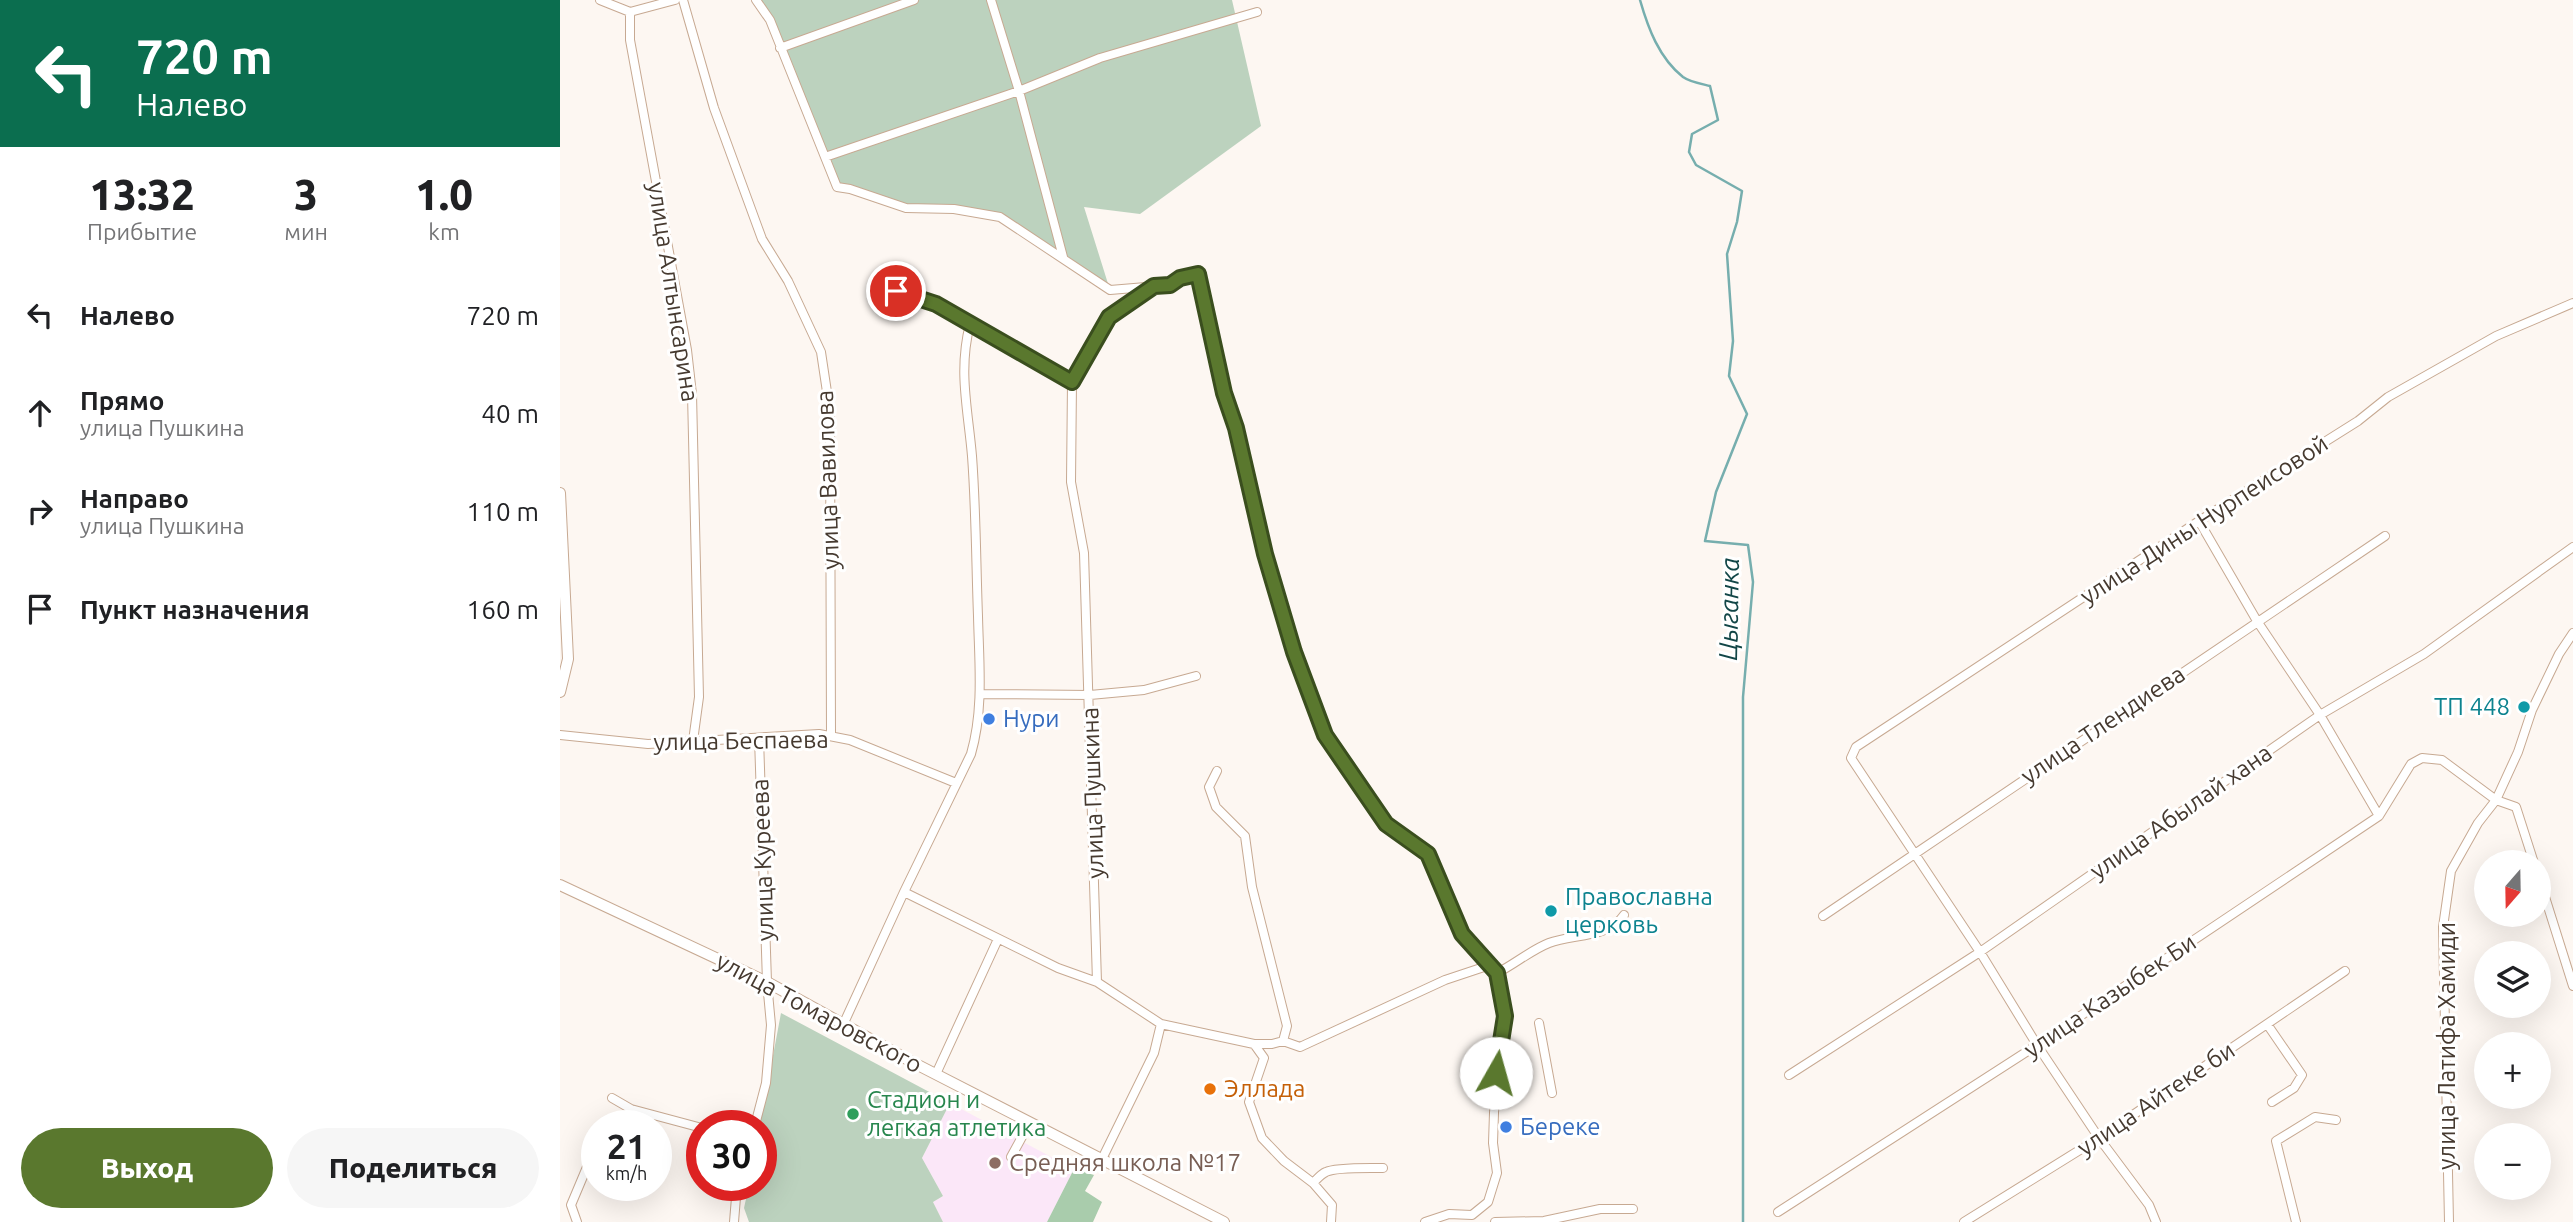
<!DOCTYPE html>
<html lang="ru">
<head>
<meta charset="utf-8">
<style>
  :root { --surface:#fff; --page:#f6f6f6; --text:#202124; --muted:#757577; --accent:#5a782e }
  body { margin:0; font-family:Ubuntu,sans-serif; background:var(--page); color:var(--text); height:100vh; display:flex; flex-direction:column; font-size:26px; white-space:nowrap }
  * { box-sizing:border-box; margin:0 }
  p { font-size:23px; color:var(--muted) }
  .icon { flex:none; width:38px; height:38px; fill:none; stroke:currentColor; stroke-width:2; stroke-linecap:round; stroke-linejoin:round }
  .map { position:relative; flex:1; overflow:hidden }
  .details { display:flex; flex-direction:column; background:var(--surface); width:560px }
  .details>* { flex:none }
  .guide { background:#0b6e4f; color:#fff; overflow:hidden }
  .needle { width:46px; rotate:200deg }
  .tools { position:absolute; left:1914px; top:850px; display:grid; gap:14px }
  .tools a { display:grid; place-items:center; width:77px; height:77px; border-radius:50%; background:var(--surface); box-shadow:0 7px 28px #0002; font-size:35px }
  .speed { position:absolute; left:21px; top:1110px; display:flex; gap:14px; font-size:35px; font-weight:700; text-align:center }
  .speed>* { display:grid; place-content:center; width:91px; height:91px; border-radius:50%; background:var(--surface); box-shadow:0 7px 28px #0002; line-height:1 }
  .speed small { font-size:18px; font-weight:400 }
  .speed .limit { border:10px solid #d22; background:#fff; color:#111 }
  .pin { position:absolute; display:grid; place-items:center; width:60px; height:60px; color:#fff; margin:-30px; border:4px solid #fff; border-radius:50%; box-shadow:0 2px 7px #0007 }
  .me { position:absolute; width:77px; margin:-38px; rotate:7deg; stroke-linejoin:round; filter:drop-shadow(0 0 5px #0008) }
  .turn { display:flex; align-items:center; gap:24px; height:147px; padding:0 21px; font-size:32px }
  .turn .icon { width:91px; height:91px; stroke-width:2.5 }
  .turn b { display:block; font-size:49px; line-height:60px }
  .eta { display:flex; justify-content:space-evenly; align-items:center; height:119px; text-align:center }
  .eta b { font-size:42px; font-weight:800; line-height:49px }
  .cta { display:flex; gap:14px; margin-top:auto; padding:14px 21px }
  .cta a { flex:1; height:80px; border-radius:42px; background:var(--accent); color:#fff; font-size:28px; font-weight:800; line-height:80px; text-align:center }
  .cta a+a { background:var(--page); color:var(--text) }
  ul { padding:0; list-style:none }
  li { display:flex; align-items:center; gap:21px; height:98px; padding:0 21px }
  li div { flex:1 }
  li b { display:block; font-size:26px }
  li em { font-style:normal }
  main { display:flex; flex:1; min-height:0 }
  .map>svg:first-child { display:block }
</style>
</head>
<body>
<main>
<section class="details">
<div class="guide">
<div class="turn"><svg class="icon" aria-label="left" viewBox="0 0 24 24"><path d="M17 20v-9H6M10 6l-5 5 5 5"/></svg><div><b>720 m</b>Налево</div></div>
</div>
<div class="eta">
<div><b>13:32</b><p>Прибытие</p></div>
<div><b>3</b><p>мин</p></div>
<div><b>1.0</b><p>km</p></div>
</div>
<ul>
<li><svg class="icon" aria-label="left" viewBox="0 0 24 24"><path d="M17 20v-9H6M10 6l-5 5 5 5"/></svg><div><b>Налево</b></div><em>720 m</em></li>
<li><svg class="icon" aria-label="ahead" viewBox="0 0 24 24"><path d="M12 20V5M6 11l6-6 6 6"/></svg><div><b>Прямо</b><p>улица Пушкина</p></div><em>40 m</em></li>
<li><svg class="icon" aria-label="right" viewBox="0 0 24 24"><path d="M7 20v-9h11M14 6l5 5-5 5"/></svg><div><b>Направо</b><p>улица Пушкина</p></div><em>110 m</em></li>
<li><svg class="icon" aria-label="arrive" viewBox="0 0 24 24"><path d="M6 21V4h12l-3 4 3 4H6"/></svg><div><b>Пункт назначения</b></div><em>160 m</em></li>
</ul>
<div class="cta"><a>Выход</a><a>Поделиться</a></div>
</section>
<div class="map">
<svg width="2013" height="1222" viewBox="0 0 2013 1222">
  <rect width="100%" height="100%" fill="#fdf7f2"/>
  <path fill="#fbe7f8" d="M390 1103 514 1169 487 1222H383L373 1202 383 1196 362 1158Z"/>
  <path fill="#bcd2be" d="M196 0H672L701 126 580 214 524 207 550 290 440 217 346 208 277 187 220 48Z
    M221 1013 390 1103 362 1158 383 1196 373 1202 383 1222H189L184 1208 189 1185H201L200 1125Z"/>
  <path fill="#a9ccac" d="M514 1169 534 1175 525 1191 542 1202 533 1222H487Z"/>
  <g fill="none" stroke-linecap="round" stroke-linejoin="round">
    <path stroke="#76aeae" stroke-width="2.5" d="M1080 0C1088 28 1099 58 1123 77 1130 82 1142 84 1150 86L1158 120 1132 134 1129 152 1136 165 1182 191 1177 222 1167 254 1173 341 1169 376 1187 414 1156 492 1145 541 1188 545 1193 582 1183 697V1222"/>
    <defs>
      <path id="street" d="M40 0 70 12 115 0
        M123 0 154 108 202 239 228 281 261 352 270 412 271 736
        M196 0 210 20 277 187 290 189 346 208 394 209 440 217 550 290 610 285 619 278 638 274 664 393 675 427 705 554 734 652 765 735 826 824 868 854 902 934 937 973 945 1016 938 1052 934 1113 933 1143 937 1173 928 1202 912 1215 889 1214 865 1222
        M70 12V40L127 350 132 394 139 697 133 741
        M220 48 354 0
        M265 157 459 91 431 0
        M503 257 459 91 540 58 697 12
        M336 291 376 304 512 382
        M1639 521 1697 621 1760 715 1819 816
        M420 694 530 695 584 690 636 676
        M0 735 88 744 259 734 290 740 396 783
        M657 771 649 787 656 807 685 836 692 887 727 1026 723 1041
        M1979 878 2013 986
        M344 892 498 968 537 982
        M1263 916 1825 536
        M937 973C955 964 971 950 989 943 1013 934 1049 938 1064 915
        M979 1023 992 1093
        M601 1024 694 1044 704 1058 689 1102 702 1138 724 1161 753 1183 772 1205 771 1222
        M1707 1024 1742 1075 1734 1088 1712 1102
        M283 1025 344 892 411 754C424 709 419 662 418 616 416 563 416 509 412 456 408 409 398 371 410 324
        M723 1041 740 1047 885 980 930 965
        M694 1044H712L723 1041
        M376 1074 438 939
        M1229 1075 1420 952 1760 715 1864 654 2013 547
        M52 1098 71 1109 142 1128
        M195 1125 206 1083 211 1025 207 982 199 738
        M451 1157 469 1124
        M542 1159 594 1053 601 1024 537 982 524 553 511 482 512 382 549 317 591 288
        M753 1183C757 1179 761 1174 766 1172 775 1167 812 1168 823 1168
        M1218 1212 1477 1045 1819 816 1851 764 1862 758 1882 760 1936 800 1956 807 1974 863
        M17 1222 11 1205 27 1167
        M174 1222 177 1185
        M935 1222 984 1221 1040 1209H1073
        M1404 1222 1539 1138 1785 971
        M1596 1222 1589 1205 1539 1138 1477 1045 1420 952 1291 758 1296 747 1639 521 1798 421 1828 397 1936 336 2013 303
        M1736 1222 1716 1141 1755 1117 1776 1120
        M1889 1222 1883 927 1891 871 1918 823 1936 800 1958 752 1972 710 1999 654 2013 633"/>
      <path id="secondary" d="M0 493 8 659 0 692
        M0 885 207 982 352 1062 664 1222"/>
    </defs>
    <use href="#street" stroke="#c7a992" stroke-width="10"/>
    <use href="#secondary" stroke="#c7a992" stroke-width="12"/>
    <use href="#street" stroke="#fff" stroke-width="8"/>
    <use href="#secondary" stroke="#fff" stroke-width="10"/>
  </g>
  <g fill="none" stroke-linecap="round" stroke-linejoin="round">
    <defs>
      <path id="route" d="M336 291 376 304 512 382 549 317 594 286 610 285 620 278 638 274 664 393 676 428 705 554 734 652 765 735 826 824 868 854 902 934 937 973 945 1016 936 1073"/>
    </defs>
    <use href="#route" stroke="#3a4e1e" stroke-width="18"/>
    <use href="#route" stroke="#5a782e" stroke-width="12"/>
  </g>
  <g fill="#0f9aa8" stroke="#fff" stroke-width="2.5">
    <circle cx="1964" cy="707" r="7"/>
    <circle cx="991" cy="911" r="7"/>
  </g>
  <g fill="#3f7fe0" stroke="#fff" stroke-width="2.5">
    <circle cx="429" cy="719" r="7"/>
    <circle cx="946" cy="1127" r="7"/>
  </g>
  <circle fill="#e8710a" stroke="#fff" stroke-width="2.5" cx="650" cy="1089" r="7"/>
  <circle fill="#2e9e5b" stroke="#fff" stroke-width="2.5" cx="293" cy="1114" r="7"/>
  <circle fill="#8d6e63" stroke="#fff" stroke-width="2.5" cx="435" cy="1163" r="7"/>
  <g text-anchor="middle" stroke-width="6" stroke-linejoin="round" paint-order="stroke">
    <g font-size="24" fill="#463a30" stroke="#fff">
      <text transform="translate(113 292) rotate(81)" y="8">улица Алтынсарина</text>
      <text transform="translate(268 480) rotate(-92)" y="8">улица Вавилова</text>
      <text transform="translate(1644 520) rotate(-33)" y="8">улица Дины Нурпеисовой</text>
      <text transform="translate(1543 725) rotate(-34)" y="8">улица Тлендиева</text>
      <text transform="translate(181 741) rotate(-1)" y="8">улица Беспаева</text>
      <text transform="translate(533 793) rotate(-92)" y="8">улица Пушкина</text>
      <text transform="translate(1621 812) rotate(-35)" y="8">улица Абылай хана</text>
      <text transform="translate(203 860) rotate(-92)" y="8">улица Куреева</text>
      <text transform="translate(1550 996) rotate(-34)" y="8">улица Казыбек Би</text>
      <text transform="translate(259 1013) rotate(28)" y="8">улица Томаровского</text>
      <text transform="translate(1887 1046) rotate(-90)" y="8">улица Латифа Хамиди</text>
      <text transform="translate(1596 1099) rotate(-34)" y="8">улица Айтеке би</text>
    </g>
    <g font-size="24" fill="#0d838f" stroke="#fff" text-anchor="end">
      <text x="1950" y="715">ТП 448</text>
      <text x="1005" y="905" text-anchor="start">Православна<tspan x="1005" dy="28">церковь</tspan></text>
    </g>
    <g font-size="24" fill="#366cbe" stroke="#fff" text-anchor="start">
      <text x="443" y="727">Нури</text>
      <text x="960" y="1135">Береке</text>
    </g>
    <g font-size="24" fill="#c56008" stroke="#fff" text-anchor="start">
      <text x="664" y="1097">Эллада</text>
    </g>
    <g font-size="24" fill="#27864d" stroke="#fff" text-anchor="start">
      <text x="307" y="1108">Стадион и<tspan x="307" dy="28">легкая атлетика</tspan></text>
    </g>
    <g font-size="24" fill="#785e54" stroke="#fff" text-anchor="start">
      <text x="449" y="1171">Средняя школа №17</text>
    </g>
    <g font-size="26" font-style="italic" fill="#124647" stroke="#fff">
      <text transform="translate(1169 609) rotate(-89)" y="9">Цыганка</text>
    </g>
  </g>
</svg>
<div class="tools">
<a><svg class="needle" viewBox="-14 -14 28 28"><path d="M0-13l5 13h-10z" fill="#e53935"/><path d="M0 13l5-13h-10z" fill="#757577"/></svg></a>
<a><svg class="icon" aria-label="layers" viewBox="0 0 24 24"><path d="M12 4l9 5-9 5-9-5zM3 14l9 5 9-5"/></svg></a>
<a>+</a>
<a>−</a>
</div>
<div class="speed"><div>21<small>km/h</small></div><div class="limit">30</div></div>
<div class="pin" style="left:336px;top:291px;background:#d93025"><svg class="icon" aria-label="arrive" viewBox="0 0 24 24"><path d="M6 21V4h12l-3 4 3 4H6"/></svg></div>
<svg class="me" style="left:936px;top:1073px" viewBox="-20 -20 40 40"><circle r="19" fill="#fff"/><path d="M0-13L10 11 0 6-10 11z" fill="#5a782e"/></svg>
</div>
</main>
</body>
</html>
